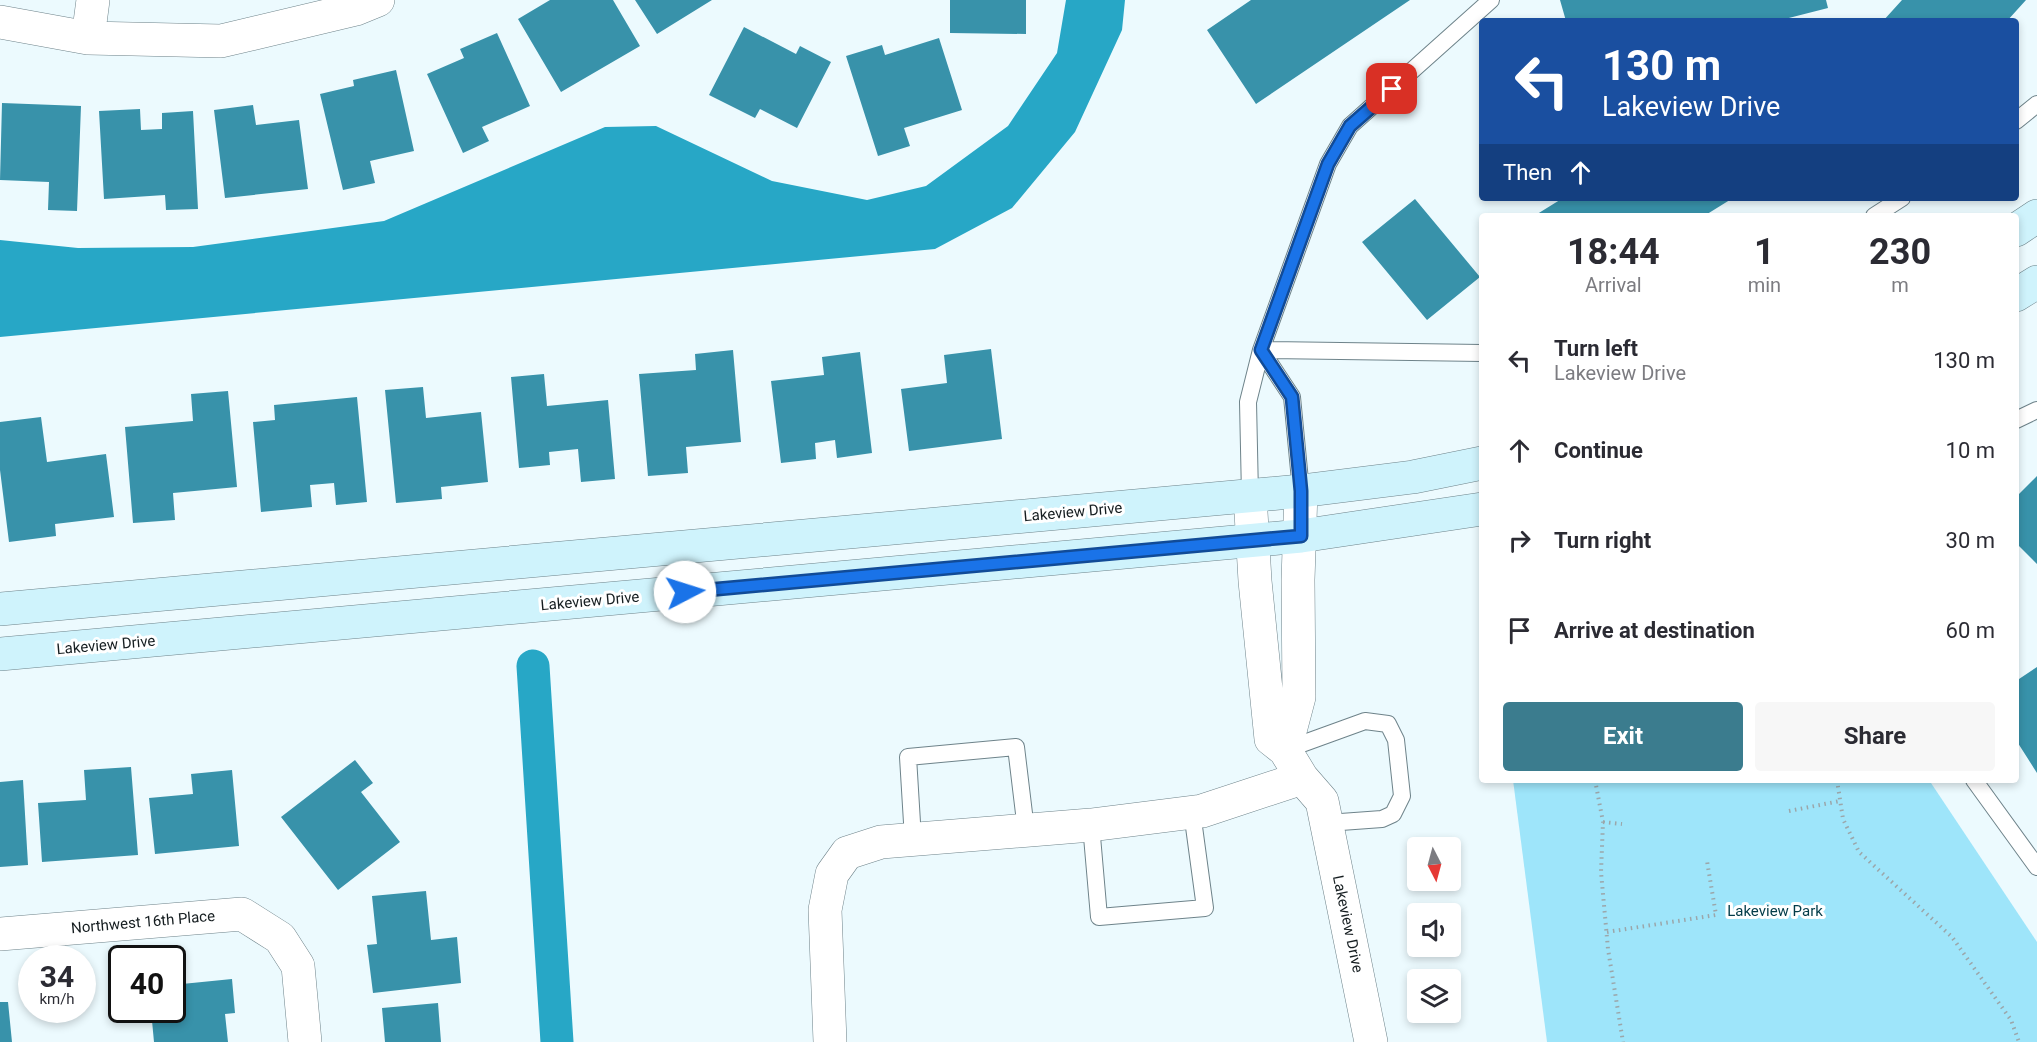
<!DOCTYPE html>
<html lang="en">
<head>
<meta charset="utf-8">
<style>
  :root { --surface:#fff; --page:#f7f7f7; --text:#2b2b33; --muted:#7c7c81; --accent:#3b7c8e }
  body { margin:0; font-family:Roboto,sans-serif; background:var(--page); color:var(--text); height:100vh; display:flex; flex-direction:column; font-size:22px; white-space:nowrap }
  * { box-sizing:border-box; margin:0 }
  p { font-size:20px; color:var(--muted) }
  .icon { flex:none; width:33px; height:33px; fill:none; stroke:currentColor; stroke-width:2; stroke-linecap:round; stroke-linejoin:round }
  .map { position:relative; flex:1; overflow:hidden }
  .side { position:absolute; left:1479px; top:213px; width:540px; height:570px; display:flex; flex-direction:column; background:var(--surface); border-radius:6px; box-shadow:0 3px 9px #0003 }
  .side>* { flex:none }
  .guide { position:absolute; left:1479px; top:18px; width:540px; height:183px; border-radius:6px; box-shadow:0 3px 9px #0003; background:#1a4fa0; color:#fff; overflow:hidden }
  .needle { width:39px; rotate:174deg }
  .controls { position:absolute; left:1407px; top:837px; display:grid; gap:12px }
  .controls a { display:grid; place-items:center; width:54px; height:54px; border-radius:6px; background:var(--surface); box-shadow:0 3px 9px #0003; font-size:30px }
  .speed { position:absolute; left:18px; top:945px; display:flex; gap:12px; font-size:30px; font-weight:700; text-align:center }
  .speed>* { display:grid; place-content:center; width:78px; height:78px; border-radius:50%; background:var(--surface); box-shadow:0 3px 9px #0003; line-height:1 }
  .speed small { font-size:15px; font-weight:400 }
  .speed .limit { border:3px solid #111; border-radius:9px; background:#fff; color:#111 }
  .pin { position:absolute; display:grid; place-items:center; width:51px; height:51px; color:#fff; margin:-26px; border-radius:12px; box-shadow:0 3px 9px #0006 }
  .me { position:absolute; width:66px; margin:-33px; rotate:85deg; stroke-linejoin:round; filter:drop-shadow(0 0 4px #0008) }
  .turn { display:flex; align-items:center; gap:21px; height:126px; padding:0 24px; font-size:27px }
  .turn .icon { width:78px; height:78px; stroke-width:2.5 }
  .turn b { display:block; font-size:42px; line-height:51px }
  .then { display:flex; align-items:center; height:57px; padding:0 24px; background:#0003; gap:12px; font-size:22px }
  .eta { display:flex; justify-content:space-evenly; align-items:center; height:102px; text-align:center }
  .eta b { font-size:36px; font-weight:700; line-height:42px }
  .primary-button { display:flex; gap:12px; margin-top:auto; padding:12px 24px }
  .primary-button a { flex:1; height:69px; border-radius:6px; background:var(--accent); color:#fff; font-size:24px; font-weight:700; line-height:69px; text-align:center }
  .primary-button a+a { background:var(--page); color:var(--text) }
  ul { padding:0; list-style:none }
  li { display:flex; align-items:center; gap:18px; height:90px; padding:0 24px }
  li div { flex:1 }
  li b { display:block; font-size:22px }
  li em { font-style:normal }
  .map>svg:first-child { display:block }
</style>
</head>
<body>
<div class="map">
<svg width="2037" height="1042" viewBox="0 0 2037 1042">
  <rect width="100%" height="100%" fill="#ecfafe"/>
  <path fill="#9ee5fa" d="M1513 780H1929L2037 942V1042H1547Z"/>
  <path fill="#27a7c6" d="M1066 0H1125L1122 30 1075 132 1012 208 935 249 0 337V240L78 248 193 247 384 221 605 127 656 126 772 181 867 200 926 186 1008 126 1057 53Z"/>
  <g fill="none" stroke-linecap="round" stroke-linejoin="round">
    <path stroke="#27a7c6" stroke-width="33" d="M533 666 557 1042"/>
  </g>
  <path fill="#3892aa" d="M550 0H613L640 46 561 92 518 19Z
    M635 0H712L657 34Z
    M950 0H1026V34L950 33Z
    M1251 0H1410L1256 104 1207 30Z
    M1560 0H1826L1828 8 1777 21H1566Z
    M1902 0H2026L2007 21H1883Z
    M744 27 796 54 800 46 831 62 797 128 760 109 755 118 709 95Z
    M497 33 530 106 482 127 489 141 463 153 427 74 464 58 460 49Z
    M939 38 962 110 904 128 910 146 878 156 846 56 882 45 885 55Z
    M396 70 414 151 370 161 375 183 343 190 320 94 354 86 353 80Z
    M2 103 81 106 77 211 48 210 49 182 0 180Z
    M253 105 256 125 299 120 308 189 225 198 214 110Z
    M140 109 141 130 162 129V113L193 111 198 209 166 210 165 195 104 199 99 111Z
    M1563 198H1733L1704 216H1534Z
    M1415 199 1480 277 1427 320 1362 242Z
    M991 349 1002 439 909 451 901 389 947 383 944 355Z
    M733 350 741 442 686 447 688 473 648 476 639 374 696 370 695 354Z
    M860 352 872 453 837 458 835 440 815 443 816 459 781 463 771 381 824 375 822 357Z
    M544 374 547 406 608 400 615 479 581 482 578 449 549 452 550 465 519 468 511 377Z
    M423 387 426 418 481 412 488 482 441 487 442 499 396 503 385 390Z
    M228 391 237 487 173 493 175 520 133 523 125 427 193 421 191 394Z
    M357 397 367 502 336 505 334 483 310 485 312 507 261 512 253 422 275 420 274 405Z
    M41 417 47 462 106 454 114 517 55 524 56 536 9 542 0 470V422Z
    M2037 476V564L2016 543V497Z
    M2037 667V773L2016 740V681Z
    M355 760 373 783 361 792 400 842 338 890 281 817Z
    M131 767 138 855 42 862 38 803 86 800 84 770Z
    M232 770 239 846 155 854 149 798 193 794 191 774Z
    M23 780 28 865 0 867V782Z
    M426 891 431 940 457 937 461 983 373 993 367 945 377 944 372 896Z
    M232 979 235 1013 225 1014 228 1042H154L151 1010H172V985Z
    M0 1002H8L12 1042H0Z
    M438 1003 441 1042H385L382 1008Z"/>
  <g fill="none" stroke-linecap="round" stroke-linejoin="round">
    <defs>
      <path id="lane" d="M2016 121 2037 104
        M1874 216 1902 198
        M1261 350 1482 353
        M1261 350 1292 397 1301 491
        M2016 420 2037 410
        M1250 495 1248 402 1261 350 1328 164 1350 126 1491 0
        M1285 750 1365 721 1388 724 1396 740 1402 796 1393 814 1382 819 1327 823
        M1974 780 2037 867
        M1091 825 1099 917 1205 908 1192 812
        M913 839 908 757 1016 747 1026 830"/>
      <path id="street" d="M0 22 88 38 221 41 356 9 378 0
        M88 38 93 0
        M1250 495 1255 581 1271 739 1285 750 1302 778 1322 801 1371 1042
        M1285 750 1299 697 1298 580 1301 491
        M0 934 242 914 280 938 298 966 305 1042
        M830 1042 825 910 832 874 847 853 881 842 1091 825 1202 811 1302 778"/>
      <path id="secondary" d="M2016 230 2037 216
        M2016 295 2037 282
        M0 609 1301 491 1413 477 1482 463
        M0 654 1301 536 1482 509"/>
    </defs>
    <use href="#lane" stroke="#6e838a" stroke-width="18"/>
    <use href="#street" stroke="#6e838a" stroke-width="34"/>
    <use href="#secondary" stroke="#6e838a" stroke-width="34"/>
    <path stroke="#9ba6aa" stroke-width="4" stroke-dasharray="1.5 4.5" stroke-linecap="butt" d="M1595 780 1603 822 1601 872 1608 949 1623 1042
      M1837 780 1843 819 1859 852 1952 937 2011 1020 2019 1042
      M1789 811 1840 801
      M1603 822 1622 824
      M1607 932 1716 915 1707 861"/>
    <use href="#lane" stroke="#fff" stroke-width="16"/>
    <use href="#street" stroke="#fff" stroke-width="33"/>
    <use href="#secondary" stroke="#cff3fc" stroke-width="33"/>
  </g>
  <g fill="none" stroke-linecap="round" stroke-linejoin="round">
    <defs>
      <path id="route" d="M685 592 1301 536V491L1292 397 1261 350 1328 164 1350 126 1392 89"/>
    </defs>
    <use href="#route" stroke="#114b97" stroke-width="15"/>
    <use href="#route" stroke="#1a73e8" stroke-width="10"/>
  </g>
  <g text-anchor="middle" stroke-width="6" stroke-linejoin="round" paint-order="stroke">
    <g font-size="15" fill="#151d20" stroke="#fff">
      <text transform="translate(1073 512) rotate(-5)" y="5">Lakeview Drive</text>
      <text transform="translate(590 601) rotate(-5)" y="5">Lakeview Drive</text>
      <text transform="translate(106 645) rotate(-5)" y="5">Lakeview Drive</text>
      <text transform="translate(143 922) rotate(-5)" y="5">Northwest 16th Place</text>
      <text transform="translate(1348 924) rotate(78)" y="5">Lakeview Drive</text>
    </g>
    <g font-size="15" fill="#033c49" stroke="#fff">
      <text x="1775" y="916">Lakeview Park</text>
    </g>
  </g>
</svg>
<div class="controls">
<a><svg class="needle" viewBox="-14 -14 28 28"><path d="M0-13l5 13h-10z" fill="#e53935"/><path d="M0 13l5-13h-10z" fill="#7c7c81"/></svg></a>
<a><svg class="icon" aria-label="sound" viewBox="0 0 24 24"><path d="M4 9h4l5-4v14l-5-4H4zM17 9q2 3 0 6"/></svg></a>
<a><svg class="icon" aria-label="layers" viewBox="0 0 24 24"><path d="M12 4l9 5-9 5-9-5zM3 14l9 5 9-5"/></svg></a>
</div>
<div class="speed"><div>34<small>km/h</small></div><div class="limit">40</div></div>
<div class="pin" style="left:1392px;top:89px;background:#d93025"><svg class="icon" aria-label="arrive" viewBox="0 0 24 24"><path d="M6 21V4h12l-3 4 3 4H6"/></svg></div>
<svg class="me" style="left:685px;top:592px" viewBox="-20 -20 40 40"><circle r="19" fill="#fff"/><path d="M0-13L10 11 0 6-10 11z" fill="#1a73e8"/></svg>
<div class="guide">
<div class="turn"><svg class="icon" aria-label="left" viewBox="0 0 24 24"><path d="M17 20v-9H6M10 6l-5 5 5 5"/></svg><div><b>130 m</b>Lakeview Drive</div></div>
<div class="then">Then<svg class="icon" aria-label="ahead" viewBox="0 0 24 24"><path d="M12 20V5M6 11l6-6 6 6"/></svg></div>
</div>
<section class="side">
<div class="eta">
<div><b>18:44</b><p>Arrival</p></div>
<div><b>1</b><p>min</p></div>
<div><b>230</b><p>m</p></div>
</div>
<ul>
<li><svg class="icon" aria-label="left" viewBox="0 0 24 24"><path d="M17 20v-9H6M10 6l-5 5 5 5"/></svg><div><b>Turn left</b><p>Lakeview Drive</p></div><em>130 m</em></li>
<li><svg class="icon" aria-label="ahead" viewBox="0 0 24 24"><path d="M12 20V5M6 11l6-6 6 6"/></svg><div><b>Continue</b></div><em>10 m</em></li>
<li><svg class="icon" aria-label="right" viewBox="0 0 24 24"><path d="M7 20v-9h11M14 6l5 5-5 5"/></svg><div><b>Turn right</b></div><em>30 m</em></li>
<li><svg class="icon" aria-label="arrive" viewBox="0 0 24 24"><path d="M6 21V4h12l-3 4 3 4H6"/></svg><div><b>Arrive at destination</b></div><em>60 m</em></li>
</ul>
<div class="primary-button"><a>Exit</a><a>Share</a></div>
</section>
</div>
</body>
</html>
